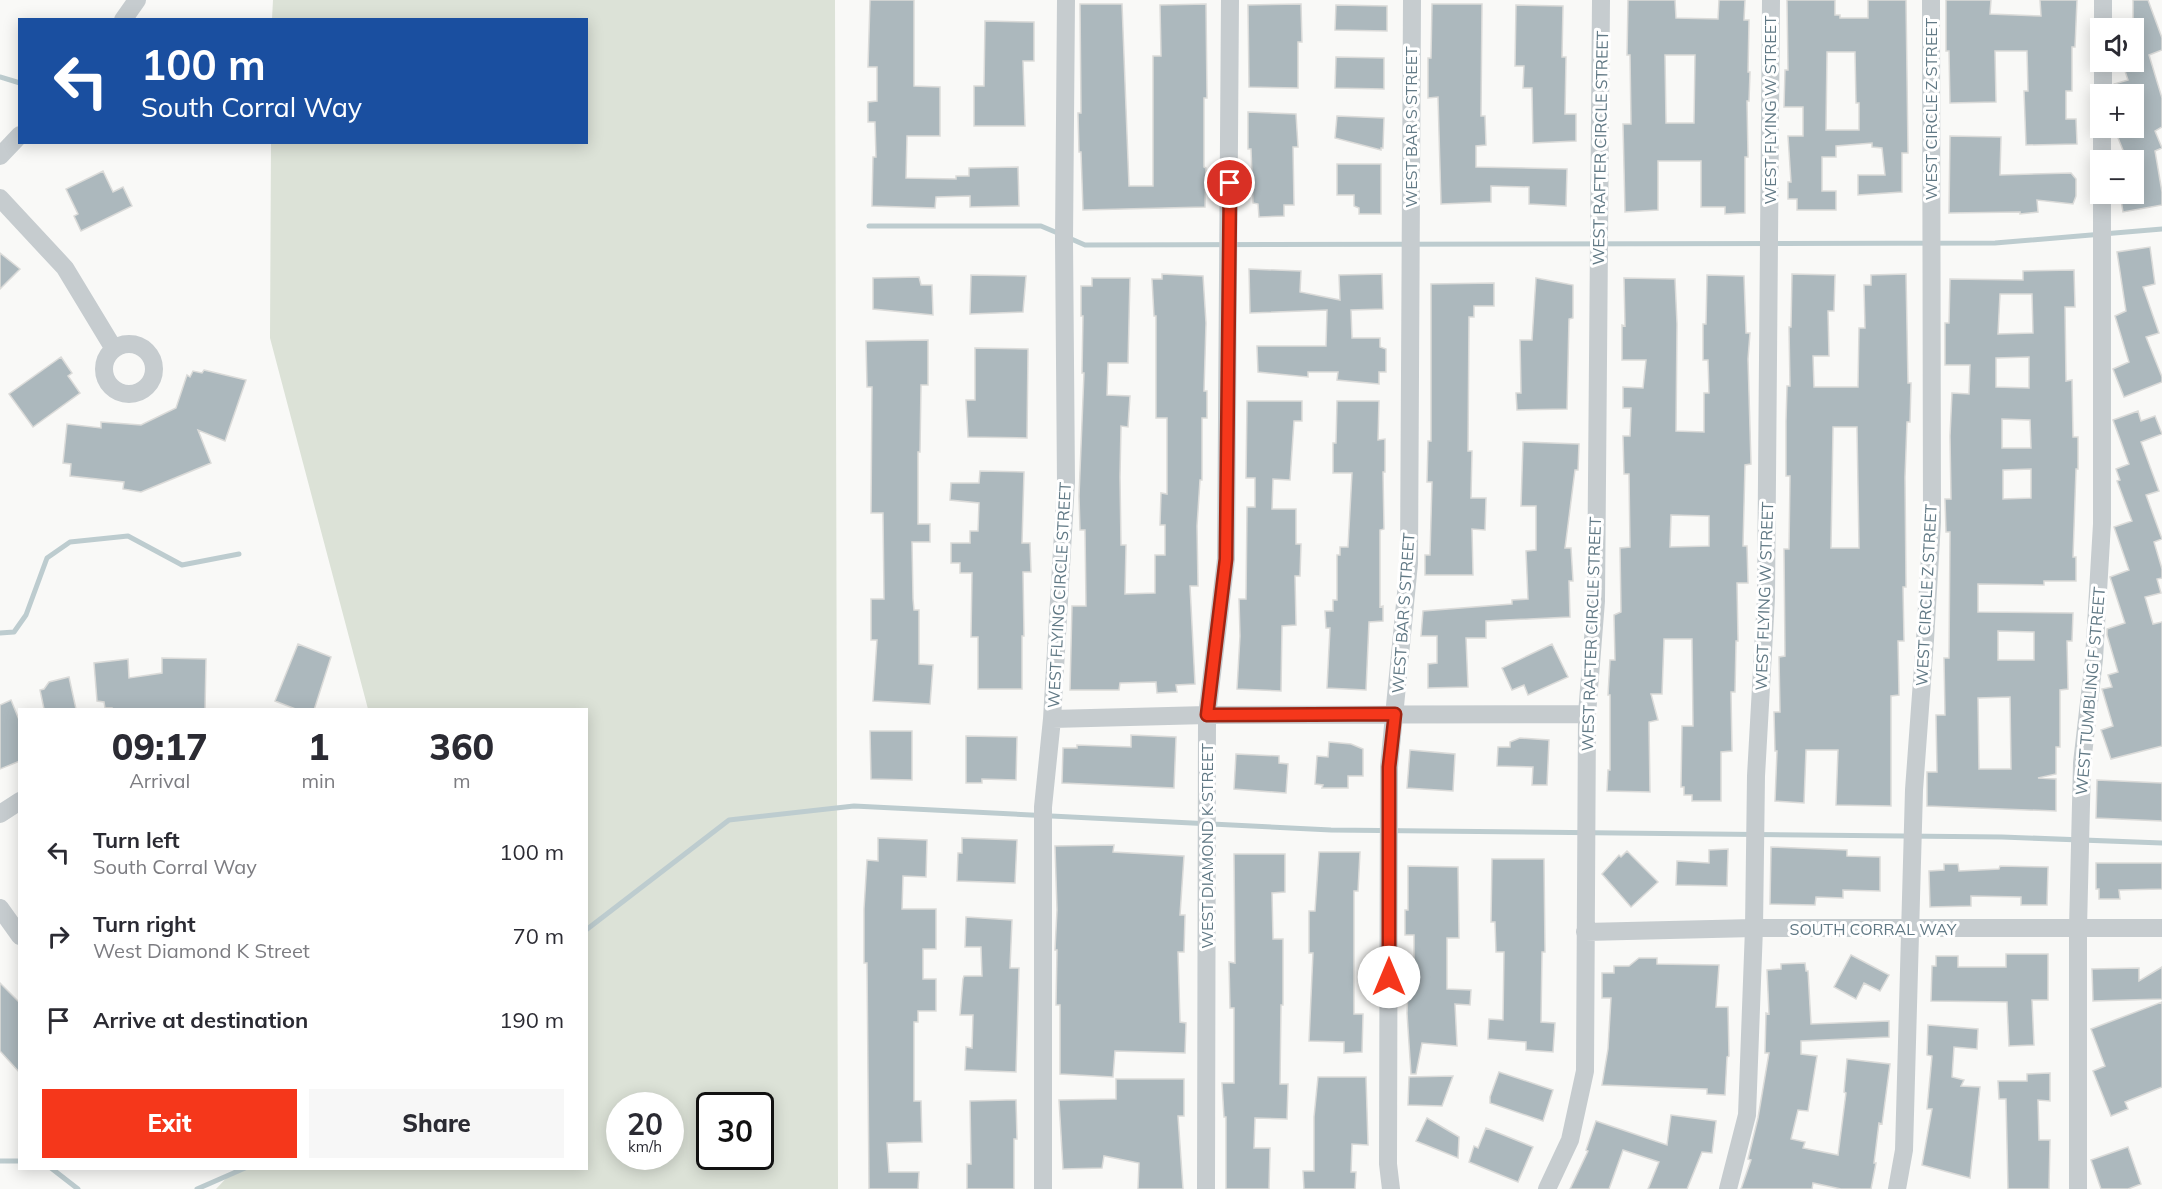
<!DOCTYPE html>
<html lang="en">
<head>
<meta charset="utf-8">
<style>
  :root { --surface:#fff; --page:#f7f7f7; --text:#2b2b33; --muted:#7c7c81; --accent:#f5371b }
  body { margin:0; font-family:Mulish,sans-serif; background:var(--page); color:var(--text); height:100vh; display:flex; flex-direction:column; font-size:22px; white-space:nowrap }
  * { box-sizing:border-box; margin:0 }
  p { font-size:20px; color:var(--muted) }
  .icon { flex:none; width:33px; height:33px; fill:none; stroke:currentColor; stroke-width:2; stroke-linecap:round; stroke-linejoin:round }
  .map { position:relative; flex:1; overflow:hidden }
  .drawer { position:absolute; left:18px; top:708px; width:570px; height:462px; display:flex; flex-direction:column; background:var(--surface); border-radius:0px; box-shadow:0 3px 15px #0003 }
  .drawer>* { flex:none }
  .hud { position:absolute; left:18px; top:18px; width:570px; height:126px; border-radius:0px; box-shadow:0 3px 15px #0003; background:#1a4fa0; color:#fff; overflow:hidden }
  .buttons { position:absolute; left:2090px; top:18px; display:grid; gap:12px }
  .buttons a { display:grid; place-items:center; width:54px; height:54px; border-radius:0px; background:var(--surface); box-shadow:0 3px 15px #0003; font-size:30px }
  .speed { position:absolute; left:606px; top:1092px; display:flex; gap:12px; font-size:30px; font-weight:700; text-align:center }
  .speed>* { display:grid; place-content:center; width:78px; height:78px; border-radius:50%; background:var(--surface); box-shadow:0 3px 15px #0003; line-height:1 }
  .speed small { font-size:15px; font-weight:400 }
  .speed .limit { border:3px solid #111; border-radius:9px; background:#fff; color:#111 }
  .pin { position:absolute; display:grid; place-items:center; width:51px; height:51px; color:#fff; margin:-26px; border:3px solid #fff; border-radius:50%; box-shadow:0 2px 6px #0007 }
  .me { position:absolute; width:66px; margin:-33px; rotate:0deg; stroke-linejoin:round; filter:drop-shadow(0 0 4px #0008) }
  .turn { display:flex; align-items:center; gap:21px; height:126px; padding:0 24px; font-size:27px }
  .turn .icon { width:78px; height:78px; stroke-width:2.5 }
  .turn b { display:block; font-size:42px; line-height:51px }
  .eta { display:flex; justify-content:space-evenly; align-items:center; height:102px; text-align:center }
  .eta b { font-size:36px; font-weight:800; line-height:42px }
  .action { display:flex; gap:12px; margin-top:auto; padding:12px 24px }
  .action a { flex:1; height:69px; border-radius:0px; background:var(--accent); color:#fff; font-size:24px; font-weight:800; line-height:69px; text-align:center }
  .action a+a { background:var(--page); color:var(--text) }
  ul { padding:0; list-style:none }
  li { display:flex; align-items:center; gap:18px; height:84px; padding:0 24px }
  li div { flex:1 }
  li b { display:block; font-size:22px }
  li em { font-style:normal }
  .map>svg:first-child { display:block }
</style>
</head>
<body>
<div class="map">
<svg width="2162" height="1189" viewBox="0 0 2162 1189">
  <rect width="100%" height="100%" fill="#f9f9f7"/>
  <path fill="#dce2d7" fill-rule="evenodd" d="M273 0H835L838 1189H216L235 1169 586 1168V710L368 709 270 338 271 143 586 142V20L272 19ZM620 1106H670V1156H620ZM710 1106H760V1156H710Z"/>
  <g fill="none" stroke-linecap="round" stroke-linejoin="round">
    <path stroke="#bdcccf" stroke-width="5" d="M0 77 20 83
      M869 226H1041L1060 234
      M1069 238 1085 245 1995 243 2162 229
      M0 633 14 632 26 615 47 558 70 542 128 536 182 565 239 554
      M586 930 729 820 854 806 1331 830 2002 837 2162 843
      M0 1161H20
      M51 1168 78 1189
      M197 1189 245 1168"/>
  </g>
  <path fill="#acb8bd" stroke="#dbdbd9" stroke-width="1.5" fill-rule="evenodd" d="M870 0H914V86L940 87V136H907L906 178 956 179V176H969V168L1018 167 1019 206 970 207V196L936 197 935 208 872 206 873 157H876L875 122H868V102L877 101V67H868Z
    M1628 0H1675L1676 18 1718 19 1719 0H1745L1744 20H1749L1748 72H1750L1749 101H1747L1748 157H1745V213L1725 214V207H1701V161H1658V210L1625 212 1623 124H1631L1630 55H1627ZM1665 55H1695L1694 123H1666Z
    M1787 0H1835V15H1840V18H1868V0H1906L1908 153H1902V192L1858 195V175H1885L1882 148 1872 147V143L1836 146V157H1822V191H1836V210H1797V199H1788V182H1791L1788 136H1803V107H1784L1785 70H1788ZM1827 52H1855L1856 103H1859V130H1826Z
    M1946 0H1991L1990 14 2041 16 2040 0H2077L2075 47H2072V91H2066V119H2076L2077 144 2026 145 2024 91H2028L2027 51H1995L1996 102 1950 103 1949 51H1946Z
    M2133 0H2148L2162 38V50L2149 55 2162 98V127L2155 131 2162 148 2155 151 2162 192V205L2123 212 2120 194H2133V160H2127L2114 128H2133V94H2114V84L2128 80 2122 62H2133Z
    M1080 4H1122L1129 186H1153V56H1161L1160 5 1206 4 1207 98H1204V167L1206 168 1205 207 1083 210 1081 152H1079L1078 113H1081Z
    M1301 4 1302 42H1298V88L1249 87 1248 5Z
    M1432 4H1482L1481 116H1485L1486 145 1476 146V167L1567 169 1566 206 1529 204V187L1491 186V202L1441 204 1438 97 1428 98V58H1431Z
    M1336 5 1387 6V31L1335 30Z
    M1516 5 1563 6 1562 57H1566L1565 114H1576V141L1533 143 1532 88H1523L1524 66H1515Z
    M985 21 1034 22V61H1023L1025 126H974V86H984Z
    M1336 57 1384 58V89L1335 88Z
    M1248 112 1296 114 1298 147H1293L1294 205H1284V216L1259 217 1258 204 1253 203 1251 149H1248Z
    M1337 116 1384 118 1383 148H1381V150L1335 138Z
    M1950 136 2001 137 2000 175 2071 173 2076 179V196L2073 204 2037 200 2038 212 2020 214V212L1949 213Z
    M1337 164H1381V214H1359V208L1354 206V195H1337Z
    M103 171 113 192 123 187 132 206 81 231 74 216 78 214 66 189Z
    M2150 247 2155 284 2143 287 2159 333 2146 337 2162 377V382L2124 397 2113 369 2129 362 2115 316 2126 311 2117 252Z
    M0 253 20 269 0 289Z
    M1249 269 1301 271 1300 292 1340 300 1339 275 1382 274 1383 309 1351 310 1352 338H1380V347L1386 349V372H1379V384L1337 380 1338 372H1308V377L1258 372 1257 346H1326L1327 310 1250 313Z
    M2074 270 2075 307H2065L2066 381 2072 380 2073 437H2078V469H2076L2073 557H2076V581H2044V585L1978 584V612L2073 613 2072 641H2067L2068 689 2060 690V747H2056V774L2038 778 2056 779V811L1927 806V772H1937L1936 715H1945L1944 658H1949L1950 532H1946L1945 499H1951L1950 436 1952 393 1969 394 1970 365H1945V323H1949L1950 279 2023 280V271ZM2000 294H2032L2033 333 1998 334ZM2029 357V388L1996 387V358ZM2002 419 2030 420 2031 448H2002ZM2031 469V498L2003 499V470ZM1998 631 2034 632V660H1998ZM2010 697 2011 769H1979L1978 698Z
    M1162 274 1203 276 1206 323 1204 391H1207V418H1202V480H1200L1197 526 1198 586H1190L1195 684 1176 685 1177 692 1157 693 1156 682 1120 683 1119 690H1070L1072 606H1086L1085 530H1080L1079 496 1084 373H1082L1083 316H1081V286H1092V278H1130L1128 363H1108L1107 395 1130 396 1128 427 1121 426 1120 477 1121 545H1126L1125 594 1155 593V555H1165V525H1160L1161 493 1167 494V418H1156V316H1154L1152 279H1162Z
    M1792 274 1835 275 1834 311H1828L1829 356H1813L1814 387H1858L1859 328H1865L1864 285H1871V275L1906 274 1908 383H1911L1910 422H1907L1905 477 1906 587H1903L1904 641H1898L1899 695 1891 696V806L1836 805 1838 750H1806L1804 803 1775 801 1777 751H1775L1774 712H1780L1779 657 1785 656 1784 549H1789L1790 476H1786V422L1787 386H1790L1789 327H1791ZM1833 427H1857L1859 548H1831Z
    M971 275 1026 276 1023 312 970 314Z
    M1707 275 1744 276 1746 333H1750L1748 359 1751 464 1745 465 1743 546H1747L1748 583H1737L1738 641H1736L1735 692H1731L1732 751 1721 752V801H1692V795H1684V787H1681L1682 726H1693L1692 639H1664L1662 694H1651L1658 720 1649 722 1650 792 1607 791 1608 770H1610V695H1608L1610 660H1615L1614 615 1621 612 1620 548 1630 547 1629 474H1624L1623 436H1630L1631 408H1623V387L1643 388 1646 360H1622V325L1625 326 1624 278 1675 279 1677 324 1676 431 1704 432V393H1709L1708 360H1703V324H1706ZM1671 515 1709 516V546L1670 547Z
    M919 277 921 285H932L933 315 873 309V278Z
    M1536 278 1573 285V318L1569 319 1567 409 1517 410 1516 393H1521L1520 340H1532Z
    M1494 283V306H1474V317H1469L1468 451H1472L1471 498H1486L1485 530 1472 529 1473 575H1425V555H1430L1432 482H1427L1428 441H1431V284Z
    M928 340V385H921L920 452H918V524H930V542H912L913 599 914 610H919V664L933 665 930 704 873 701 877 640H871V599H884L883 513H871L872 387H867L866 341Z
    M975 348 1028 349 1027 438 968 437 966 400H975Z
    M61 357 72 373 68 376 80 393 33 427 9 394Z
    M204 370 246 380 225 441 198 430 211 463 141 492 123 489 124 482 70 476 71 464 63 463 67 424 101 428V422L141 425 176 408 187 375 190 377 193 371 202 373Z
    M1247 401H1302V421H1294L1290 480 1273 479 1272 509H1296V544H1301L1300 576H1295L1296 625 1282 626 1281 691 1237 689 1240 636 1239 599H1246L1247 507H1255V478H1246Z
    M1337 401H1379L1378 440 1385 439V472H1383L1384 529 1380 530V607L1383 606V621L1369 622 1366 690 1327 688 1330 628H1326L1325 611H1333V600H1337V555H1340V547H1348L1352 473H1333V443H1336Z
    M2138 411 2141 421 2155 416 2162 434 2141 442 2159 491 2146 495 2162 539 2154 542 2162 569V578L2157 579 2161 593 2145 597 2153 624 2162 622V746L2111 759 2101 730 2113 726 2102 689 2112 687 2108 675 2118 672 2107 635V629L2125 623 2110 577 2129 570 2114 527 2132 521 2117 481 2120 480 2116 469 2129 464 2113 420Z
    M1523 442 1579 444 1578 470H1575L1565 548H1571L1573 581H1569L1570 617 1486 621V638H1466L1468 687 1428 688V664L1437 663V636H1421L1423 611 1512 604V600L1528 599 1526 551 1536 550V506H1521Z
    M980 471 1024 472 1022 543H1030L1031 572H1023L1024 636H1022V689H978V637H971L972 573H960V563H951V543H970V531H978L979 503 950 500 951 483H979Z
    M298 644 331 657 314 710H298L275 701Z
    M1552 644 1568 677 1528 695 1524 685 1512 690 1502 668Z
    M162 658 206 659 205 710H112V708H105L104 702 97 701 94 663 128 659 129 678 162 673Z
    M69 677 76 709H44L40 690 44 689 49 682Z
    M11 700 20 722V761L0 769V705Z
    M870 731H912V780L871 779Z
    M1131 735 1176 737 1174 788 1062 783 1063 748H1077V745L1131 747Z
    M966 736 1017 737 1016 780 982 779V783H966Z
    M1520 738 1549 740 1547 785H1532L1533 767 1497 766 1498 747H1510V742Z
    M1329 742 1351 744 1363 749V776H1348V788H1322L1323 785 1315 784 1317 756 1328 757Z
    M1410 750 1455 754 1453 791 1407 788Z
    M1236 754 1279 756V763L1288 764 1286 793 1234 789Z
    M2097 780 2162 783V821L2096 818Z
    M878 838 927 840 926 877 903 876 902 909H936V949H923V979H936V1011H918V1022H914V1101H921L922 1142 887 1143 889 1172H919L918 1189H869L867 963H864V909L867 860 878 861Z
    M962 838 1017 840 1015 883 957 881 958 853H962Z
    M1114 845 1113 852 1184 856 1180 915H1185L1184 952H1178L1180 1022 1186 1023 1185 1053 1115 1051 1113 1077 1060 1074V1005H1056L1057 950H1055L1057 910 1055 846Z
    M1771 847 1847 850V856L1880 857V891L1843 890V898L1816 897 1815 905 1770 904Z
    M1728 849 1727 886 1676 885 1677 861 1709 863V850Z
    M1627 851 1658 882 1631 907 1602 874 1619 855 1621 857Z
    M1319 852H1360L1358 891H1354V1014H1363L1362 1052 1344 1053V1042L1309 1041 1313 953H1309V911H1315Z
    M1234 854H1285V892L1272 893 1273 939H1283V1005H1281L1280 1084H1288L1287 1119 1255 1118 1254 1148H1270L1269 1189H1226V1117H1224L1222 1083H1234V1008H1230L1229 962 1235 963Z
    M1492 859H1544L1545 952H1542L1541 1022 1555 1023 1553 1052 1526 1050V1042L1488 1039 1489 1019 1503 1020 1504 952H1496L1495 922H1491Z
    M2096 863H2162V889L2119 890 2120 899H2099V889H2096Z
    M1944 864H1958L1959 871 1999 869 2000 866 2048 867 2047 905H2021V897L1971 896V906L1930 907 1929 871 1944 870Z
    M1408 866 1458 867 1459 938H1447V989L1471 990 1470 1005 1455 1004 1457 1046 1422 1043 1416 1074H1411L1407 1013 1409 970H1414V935H1405V910H1408Z
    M966 917 1012 920 1010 968H1019L1016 1072 965 1070 966 1047 972 1048 973 1015H960L963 979 964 976H982L981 947H965Z
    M2006 954H2048V1000H2032L2034 1045 2009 1046 2007 1002 1931 1001 1932 966H1936V956H1958V967H2006Z
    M1851 955 1889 975 1880 991 1864 983 1856 999 1834 987Z
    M1639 958H1657V964L1719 965 1716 1007H1728L1729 1056 1727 1057 1725 1095 1707 1094V1089L1602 1085 1608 1049 1611 998H1602V973H1614V966H1629Z
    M1805 963 1806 971H1808L1811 1024 1889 1021V1037L1801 1041V1054L1817 1056 1808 1111 1798 1110 1791 1139 1805 1142 1803 1148 1838 1155 1846 1093 1844 1092 1847 1059 1890 1064 1882 1124 1879 1123 1874 1163H1876L1871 1189H1841L1813 1183 1812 1189H1741L1751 1160 1748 1159 1758 1118 1769 1053H1765L1766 1013 1769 1014 1767 970 1781 969V964Z
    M2162 967V999L2093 1001 2092 969 2139 968V981Z
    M0 983 20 1003V1073L0 1051Z
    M2162 1002V1087L2125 1102 2128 1109 2111 1116 2093 1071 2105 1066 2091 1029Z
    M1928 1025 1978 1029 1977 1049 1954 1047 1952 1077 1964 1080 1961 1086 1980 1087 1970 1178 1922 1165 1932 1109H1927L1932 1056 1927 1055Z
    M1499 1072 1553 1090 1543 1121 1490 1103V1097Z
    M2050 1073V1101L2038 1100 2039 1140H2050L2049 1189H2008L2006 1099H1999L1998 1081H2027V1074Z
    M1453 1076 1442 1106 1408 1105 1409 1077Z
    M1318 1077H1366L1368 1145 1352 1144 1351 1172H1356L1355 1189H1304L1303 1171H1314V1117Z
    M1116 1079H1184V1116H1178L1183 1189H1138L1139 1163 1104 1156 1102 1168 1063 1169 1059 1100 1116 1099Z
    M1007 1100H1016L1017 1139H1014V1189H967V1164H971L970 1101Z
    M1671 1115 1716 1121 1712 1153 1702 1152 1687 1189H1648L1659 1162 1623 1150 1609 1189H1570L1588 1151 1586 1150 1596 1121 1667 1145Z
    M1427 1118 1459 1137 1458 1158 1416 1141Z
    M1486 1128 1533 1147 1518 1182 1469 1162 1474 1146 1478 1148Z
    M2128 1147 2141 1184 2128 1189H2101L2091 1160Z"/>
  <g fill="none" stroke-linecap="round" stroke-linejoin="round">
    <path stroke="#c6cccf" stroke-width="18" d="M123 20 137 0
      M2103 28V0
      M2103 94V62
      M0 156 20 135
      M2102 160V128
      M0 198 65 268 114 349
      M104 369a25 25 0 1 1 50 0a25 25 0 1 1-50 0Z
      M1052 719 1207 715 1587 714
      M0 814 20 801
      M0 908 20 936
      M1585 932 1754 928H2162
      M1043 1189V807L1052 719 1066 482 1064 240 1066 0
      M1206 1189 1207 715 1226 559 1230 0
      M1391 1189 1388 1164 1389 767 1409 563 1412 0
      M1547 1189 1570 1140 1585 1071 1587 714 1596 601 1601 0
      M1728 1189 1747 1115 1754 928 1756 776 1766 598 1771 0
      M1897 1189 1904 1150 1914 790 1925 640 1932 522 1931 0
      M2078 1189V928L2082 763 2094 659 2102 524V194"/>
  </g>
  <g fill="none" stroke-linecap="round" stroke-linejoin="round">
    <defs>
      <path id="route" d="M1230 183 1226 559 1207 715 1395 714 1389 767V977"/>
    </defs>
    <use href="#route" stroke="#9f2412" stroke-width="15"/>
    <use href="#route" stroke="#f5371b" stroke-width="10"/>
  </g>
  <g text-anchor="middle" stroke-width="6" stroke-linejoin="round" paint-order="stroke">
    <g font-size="16" fill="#617985" stroke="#fff">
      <text transform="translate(1931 109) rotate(-90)" y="6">WEST CIRCLE Z STREET</text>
      <text transform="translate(1770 110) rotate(-90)" y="6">WEST FLYING W STREET</text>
      <text transform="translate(1411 127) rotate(-90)" y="6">WEST BAR S STREET</text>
      <text transform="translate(1600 148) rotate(-89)" y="6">WEST RAFTER CIRCLE STREET</text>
      <text transform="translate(1059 595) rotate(-87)" y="6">WEST FLYING CIRCLE STREET</text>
      <text transform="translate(1926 595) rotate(-87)" y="6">WEST CIRCLE Z STREET</text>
      <text transform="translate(1764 596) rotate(-88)" y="6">WEST FLYING W STREET</text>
      <text transform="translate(1403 613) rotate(-86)" y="6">WEST BAR S STREET</text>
      <text transform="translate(1591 634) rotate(-88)" y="6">WEST RAFTER CIRCLE STREET</text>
      <text transform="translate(2090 691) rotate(-85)" y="6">WEST TUMBLING F STREET</text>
      <text transform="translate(1207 846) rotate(-90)" y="6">WEST DIAMOND K STREET</text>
      <text x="1873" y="935">SOUTH CORRAL WAY</text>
    </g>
  </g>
</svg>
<div class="buttons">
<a><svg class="icon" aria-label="sound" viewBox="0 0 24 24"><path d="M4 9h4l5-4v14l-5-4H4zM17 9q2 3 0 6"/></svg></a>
<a>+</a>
<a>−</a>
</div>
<div class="speed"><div>20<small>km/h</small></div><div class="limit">30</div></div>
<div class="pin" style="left:1230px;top:183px;background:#d93025"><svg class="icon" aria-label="arrive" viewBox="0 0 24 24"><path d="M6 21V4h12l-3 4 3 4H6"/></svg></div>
<svg class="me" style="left:1389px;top:977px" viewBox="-20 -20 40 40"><circle r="19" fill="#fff"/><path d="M0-13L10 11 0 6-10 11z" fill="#f5371b"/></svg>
<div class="hud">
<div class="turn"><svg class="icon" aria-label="left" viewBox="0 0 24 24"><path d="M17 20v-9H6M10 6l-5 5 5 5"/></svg><div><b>100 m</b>South Corral Way</div></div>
</div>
<section class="drawer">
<div class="eta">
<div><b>09:17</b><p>Arrival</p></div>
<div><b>1</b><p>min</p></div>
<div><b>360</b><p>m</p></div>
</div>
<ul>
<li><svg class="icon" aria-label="left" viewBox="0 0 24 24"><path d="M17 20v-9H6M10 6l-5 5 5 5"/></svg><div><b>Turn left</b><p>South Corral Way</p></div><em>100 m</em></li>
<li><svg class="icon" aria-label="right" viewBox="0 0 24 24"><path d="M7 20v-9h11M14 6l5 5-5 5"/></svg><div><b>Turn right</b><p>West Diamond K Street</p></div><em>70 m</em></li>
<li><svg class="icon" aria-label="arrive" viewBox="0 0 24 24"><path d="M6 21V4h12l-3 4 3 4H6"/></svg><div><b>Arrive at destination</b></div><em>190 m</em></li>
</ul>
<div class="action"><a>Exit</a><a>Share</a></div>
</section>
</div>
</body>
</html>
